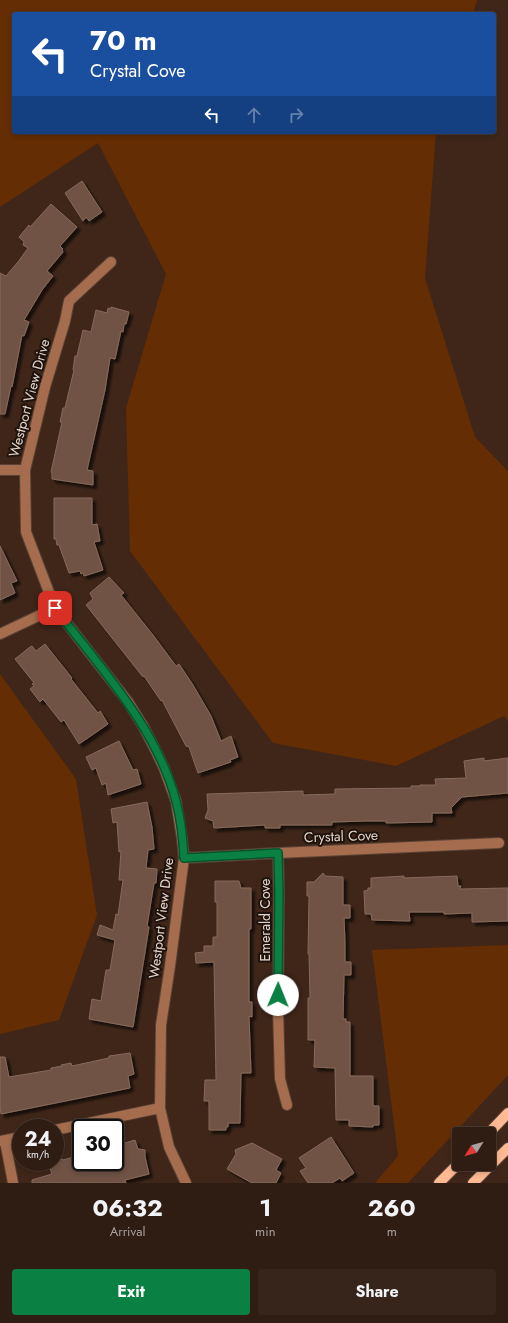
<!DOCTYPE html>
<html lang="en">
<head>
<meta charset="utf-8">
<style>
  :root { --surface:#2f1c13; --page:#37251c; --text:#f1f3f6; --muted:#a7a1a0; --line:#4a3a33; --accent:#0b8043 }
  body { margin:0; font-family:Jost,sans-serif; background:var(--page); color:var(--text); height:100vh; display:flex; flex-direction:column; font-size:15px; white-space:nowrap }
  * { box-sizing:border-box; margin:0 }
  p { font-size:13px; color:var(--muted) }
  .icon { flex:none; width:22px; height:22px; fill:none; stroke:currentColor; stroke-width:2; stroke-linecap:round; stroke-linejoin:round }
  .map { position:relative; height:1183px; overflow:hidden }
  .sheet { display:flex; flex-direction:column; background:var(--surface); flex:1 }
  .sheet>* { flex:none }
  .top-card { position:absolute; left:12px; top:12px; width:484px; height:122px; border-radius:4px; box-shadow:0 2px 6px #0003,0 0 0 1px var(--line); background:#1a4fa0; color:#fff; overflow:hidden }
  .needle { width:26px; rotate:233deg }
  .fabs { position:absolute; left:452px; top:1127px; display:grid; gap:8px }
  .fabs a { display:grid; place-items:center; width:44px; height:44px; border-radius:4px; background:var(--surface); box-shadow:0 2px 6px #0003,0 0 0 1px var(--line); font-size:20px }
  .speed { position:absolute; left:12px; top:1119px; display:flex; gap:8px; font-size:20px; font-weight:700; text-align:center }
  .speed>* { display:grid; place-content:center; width:52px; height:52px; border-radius:50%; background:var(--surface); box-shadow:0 2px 6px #0003,0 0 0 1px var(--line); line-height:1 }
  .speed small { font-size:10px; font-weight:400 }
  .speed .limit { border:2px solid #111; border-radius:6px; background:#fff; color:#111 }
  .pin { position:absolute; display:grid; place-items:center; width:34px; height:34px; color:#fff; margin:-17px; border-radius:8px; box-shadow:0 2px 6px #0006 }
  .me { position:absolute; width:44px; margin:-22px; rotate:1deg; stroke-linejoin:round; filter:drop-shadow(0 0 3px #0008) }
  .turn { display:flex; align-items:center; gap:14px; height:84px; padding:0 12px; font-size:18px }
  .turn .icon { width:52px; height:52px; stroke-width:2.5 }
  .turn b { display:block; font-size:28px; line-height:34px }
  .lanes { display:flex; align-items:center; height:38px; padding:0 12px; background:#0003; justify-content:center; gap:20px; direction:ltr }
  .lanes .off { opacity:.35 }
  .eta { display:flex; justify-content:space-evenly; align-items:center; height:68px; text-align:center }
  .eta b { font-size:24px; font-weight:700; line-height:28px }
  .primary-button { display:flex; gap:8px; margin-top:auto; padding:8px 12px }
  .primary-button a { flex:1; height:46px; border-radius:4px; background:var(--accent); color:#fff; font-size:16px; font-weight:700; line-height:46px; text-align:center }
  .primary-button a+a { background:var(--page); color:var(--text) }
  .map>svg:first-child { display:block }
</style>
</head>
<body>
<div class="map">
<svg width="508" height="1183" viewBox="0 0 508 1183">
  <defs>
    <filter id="shadow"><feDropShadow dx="3.5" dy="3.5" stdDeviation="1" flood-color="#0009"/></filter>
  </defs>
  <rect width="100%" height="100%" fill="#3f2619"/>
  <path fill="#652d03" d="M0 0H477L473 14H14V132H436L425 278 475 437 508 471V721L504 716 396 766 273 743 130 551 126 408 166 274 98 143 0 207Z
    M0 674 76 779 97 915 59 1020 0 1034Z
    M508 945V1075L408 1183H375L398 1156 372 950Z"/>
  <path fill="#6f5344" stroke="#876a5a" filter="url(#shadow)" d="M82 181 102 212 89 221 86 217 83 221 65 193Z
    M51 204 77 227 60 246 63 249 62 250 63 252 47 271 53 276 42 290 24 320 29 322 24 336 22 335 12 387 11 386 5 414H0V273L6 276 18 262 28 248 23 245 24 242 19 237 29 225 30 227Z
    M111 307 129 312 126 324H124L123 332 121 331 115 359 110 358 105 390 87 470 93 471V485L52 479V473L51 472 62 422H60L63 408H65L74 370H73L75 356H77L83 330 91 332 96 310 107 313 108 308 111 309Z
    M54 498H92V525L97 524 100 541 94 542 103 570 84 576 83 573 81 574 80 571 69 573 59 545H57L56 539H54Z
    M0 546 17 581 11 583 15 593 0 600Z
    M109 577 124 593 121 595 153 635 176 666 179 664 193 685 211 716 221 741 231 736 238 757 230 760 231 762 198 773 189 747 186 746 162 700 161 701 144 676 143 677 86 605 93 599 90 593Z
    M45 644 72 678 71 679 98 713 100 711 108 724 79 744 64 720 61 722 43 699 40 702 30 689 34 686 32 684 34 683 15 659 30 647 32 646 36 651Z
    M119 741 133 770 137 769 141 784 108 795 106 783 102 785 96 768 92 770 86 757Z
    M484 758V761L508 758V793L462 797 451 808 452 813H432V822L386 823V821H367L332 822V825H280V828H265V825L214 828 213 821 205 818 208 810 207 794 303 791V795L335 794V789L411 788V786H420V785H436L435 779 466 778 464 761Z
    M147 802 152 827 154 849 148 850 146 868 157 869 156 883H154L147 926 149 927 133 1027 89 1019 92 999 101 1001 106 970H110L115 940 97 935 100 925 113 930 116 914 118 915 123 880H119L121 851 119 852 117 822 113 823 111 809Z
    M323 873 325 876 343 877V905H350V918H344L345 943V962H351V975H344L343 1019H346V1022H350V1076H373V1106H379V1125H373V1127L349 1126V1120H336L335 1068 314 1067 315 1040H308V998H310L309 954H308L309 896H307V882H314Z
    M404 876V878L457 876 458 886H461L460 889 508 888V921L472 922V913L444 914V912H409L410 921 372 920 371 914H365L364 891 368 890V888H371V878Z
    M215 881H239L241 888H251V929H249V1002H252V1017L249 1016 251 1073H241L240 1123H228V1127H226V1130H209V1101H204L205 1080H216L214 962 196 963 195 953 204 952V946H213V937H217V902H215Z
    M130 1053 134 1074 128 1076 130 1088 1 1114 0 1108V1057H5L9 1077 51 1070V1068L62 1066 61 1065 71 1063 72 1066 109 1058V1056Z
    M331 1137 354 1173 342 1181 340 1178 332 1183H308L300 1171 306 1168 299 1158Z
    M135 1140 138 1149 145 1150V1157L149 1174 125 1180 126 1183H32V1180L52 1174 48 1162H55V1161L62 1159 63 1160 81 1155V1162H92L93 1165 102 1162H115V1146Z
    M252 1143 282 1159 276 1170 281 1173 276 1183H252L227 1169 236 1154 235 1150Z"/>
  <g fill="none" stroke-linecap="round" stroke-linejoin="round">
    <defs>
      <path id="minor" d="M111 262 69 301 65 321 45 387 25 470 26 532 55 608 128 702 143 726 156 751 164 768 176 801 182 838 184 858 170 966 161 1025 160 1108 169 1147 186 1183
        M0 470H25
        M0 634 55 608
        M278 853 279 893 278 1009 280 1079 287 1105
        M184 858 278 853 499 843
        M55 1130 160 1108
        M0 1141 21 1137
        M5 1141 13 1183"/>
      <path id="major" d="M488 1134 508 1113
        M439 1183 459 1163
        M473 1183 508 1148"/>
    </defs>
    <use href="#minor" stroke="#594235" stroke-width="12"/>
    <use href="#major" stroke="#594235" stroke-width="12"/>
    <use href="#minor" stroke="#a56d4d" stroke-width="10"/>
    <use href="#major" stroke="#ffb993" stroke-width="10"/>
  </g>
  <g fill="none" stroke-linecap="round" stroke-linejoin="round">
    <defs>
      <path id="route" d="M55 608C100 668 156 726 176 801 181 819 183 839 184 858L278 853 279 893 278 995"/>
    </defs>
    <use href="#route" stroke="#07532c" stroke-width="10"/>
    <use href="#route" stroke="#0b8043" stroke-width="7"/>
  </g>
  <g text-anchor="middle" stroke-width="4" stroke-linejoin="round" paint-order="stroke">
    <g font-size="14" fill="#e3d3ca" stroke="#1e130c">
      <text transform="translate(29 398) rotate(-75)" y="5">Westport View Drive</text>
      <text transform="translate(341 836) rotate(-2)" y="5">Crystal Cove</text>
      <text transform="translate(161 918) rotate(-83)" y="5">Westport View Drive</text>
      <text transform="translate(265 920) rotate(-90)" y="5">Emerald Cove</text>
    </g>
  </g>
</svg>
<div class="fabs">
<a><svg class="needle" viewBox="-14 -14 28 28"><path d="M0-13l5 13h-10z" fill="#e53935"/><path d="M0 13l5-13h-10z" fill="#a7a1a0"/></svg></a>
</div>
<div class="speed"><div>24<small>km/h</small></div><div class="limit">30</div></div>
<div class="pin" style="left:55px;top:608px;background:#d93025"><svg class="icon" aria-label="arrive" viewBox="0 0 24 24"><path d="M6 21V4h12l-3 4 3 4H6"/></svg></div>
<svg class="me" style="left:278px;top:995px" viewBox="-20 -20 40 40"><circle r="19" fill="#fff"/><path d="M0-13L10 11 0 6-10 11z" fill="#0b8043"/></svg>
<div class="top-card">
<div class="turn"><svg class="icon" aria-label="left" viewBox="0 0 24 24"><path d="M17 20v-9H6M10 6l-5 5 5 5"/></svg><div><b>70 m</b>Crystal Cove</div></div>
<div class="lanes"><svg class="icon" aria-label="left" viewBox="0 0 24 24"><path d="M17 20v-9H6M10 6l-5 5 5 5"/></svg><svg class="icon off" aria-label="ahead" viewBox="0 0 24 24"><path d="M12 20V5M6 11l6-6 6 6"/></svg><svg class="icon off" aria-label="right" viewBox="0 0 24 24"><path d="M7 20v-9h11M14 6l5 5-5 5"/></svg></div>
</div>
</div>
<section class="sheet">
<div class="eta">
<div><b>06:32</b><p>Arrival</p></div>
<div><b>1</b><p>min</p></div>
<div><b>260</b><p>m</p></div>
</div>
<div class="primary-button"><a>Exit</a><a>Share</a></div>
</section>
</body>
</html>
